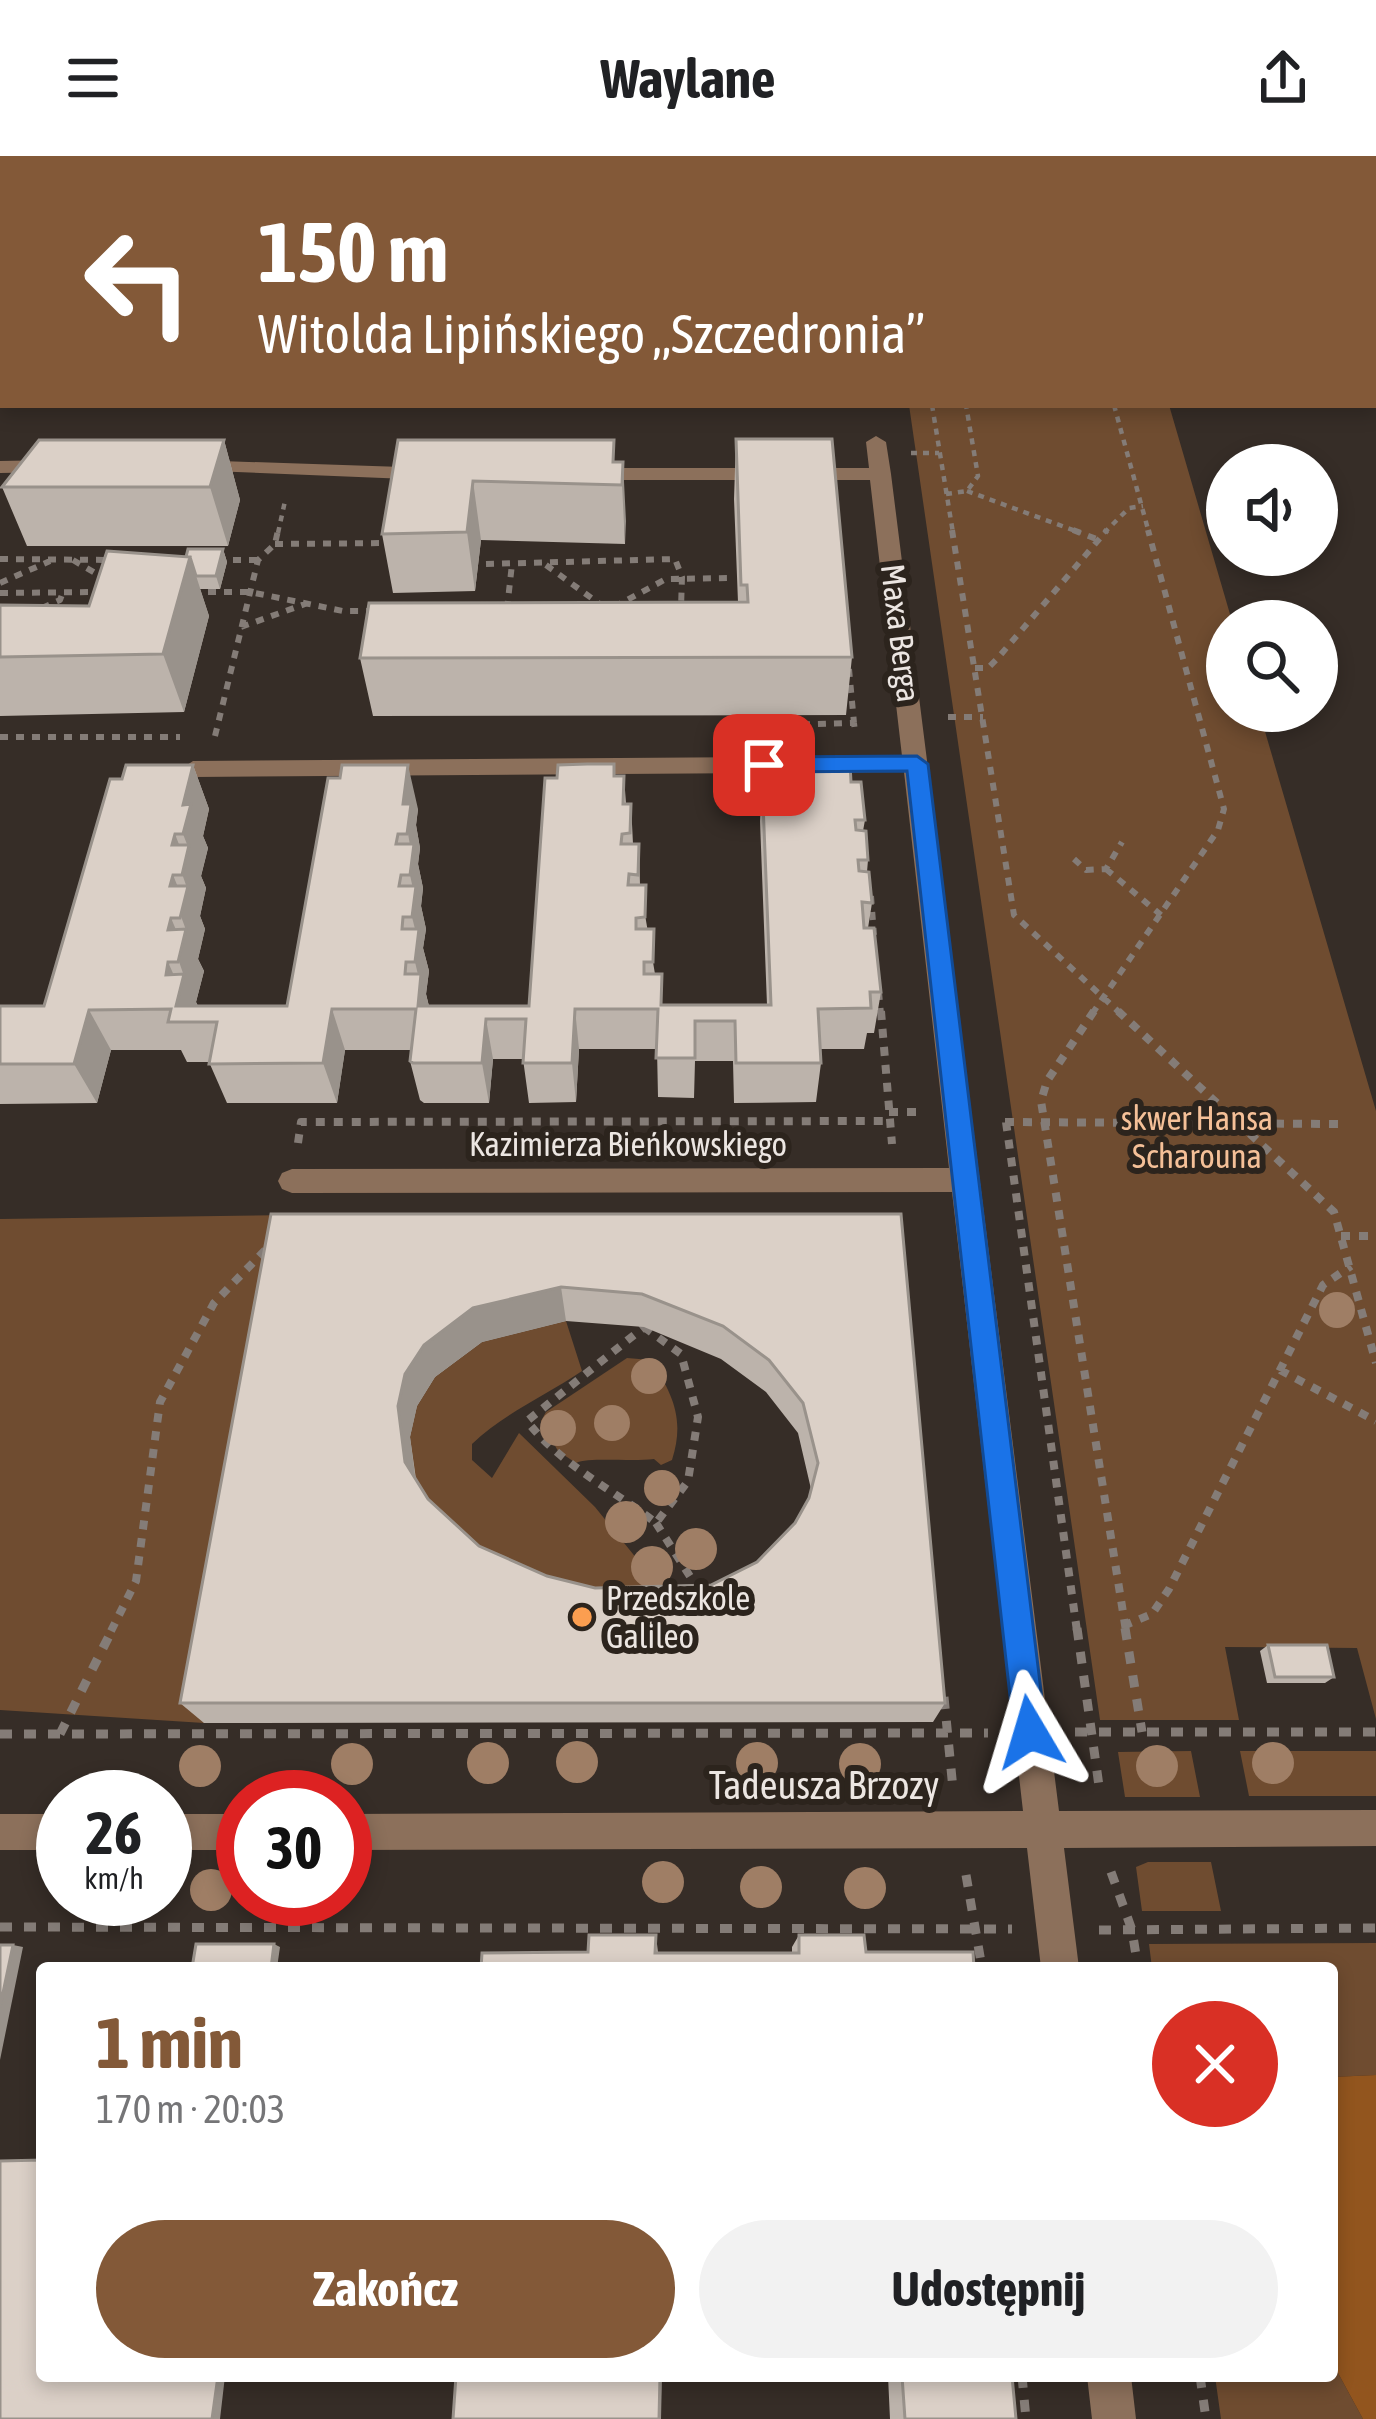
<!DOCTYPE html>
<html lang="pl">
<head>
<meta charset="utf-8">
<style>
  :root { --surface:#fff; --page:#f2f2f2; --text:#202124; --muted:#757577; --accent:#835938 }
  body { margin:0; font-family:"Asap Condensed",sans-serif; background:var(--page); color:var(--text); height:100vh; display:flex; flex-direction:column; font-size:45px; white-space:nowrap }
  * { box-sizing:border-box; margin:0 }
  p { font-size:39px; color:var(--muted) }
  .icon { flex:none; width:66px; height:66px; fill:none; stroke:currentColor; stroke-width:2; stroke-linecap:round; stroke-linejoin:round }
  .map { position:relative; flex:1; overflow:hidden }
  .drawer { position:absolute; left:36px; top:1806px; width:1302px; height:420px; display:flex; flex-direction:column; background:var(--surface); border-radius:12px; box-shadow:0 6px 18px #0003 }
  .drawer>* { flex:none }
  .hud { position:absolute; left:0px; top:0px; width:1377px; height:252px; box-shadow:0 6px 18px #0003; background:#835938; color:#fff; overflow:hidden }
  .controls { position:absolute; left:1206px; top:288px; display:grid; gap:24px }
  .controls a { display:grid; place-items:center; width:132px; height:132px; border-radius:50%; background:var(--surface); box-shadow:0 6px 18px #0003; font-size:60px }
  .speed { position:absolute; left:36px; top:1614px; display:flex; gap:24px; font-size:60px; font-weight:700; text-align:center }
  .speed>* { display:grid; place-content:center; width:156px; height:156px; border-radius:50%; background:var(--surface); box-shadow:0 6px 18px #0003; line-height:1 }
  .speed small { font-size:30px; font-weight:400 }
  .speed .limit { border:18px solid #d22; background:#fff; color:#111 }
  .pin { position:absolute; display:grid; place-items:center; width:102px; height:102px; color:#fff; margin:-51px; border-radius:24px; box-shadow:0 6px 18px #0006 }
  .me { position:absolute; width:132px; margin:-66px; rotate:353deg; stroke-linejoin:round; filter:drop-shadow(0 0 9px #0008) }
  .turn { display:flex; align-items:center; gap:42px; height:252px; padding:0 60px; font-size:54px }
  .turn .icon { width:156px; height:156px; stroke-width:2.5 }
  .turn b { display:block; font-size:84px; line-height:102px }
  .round { display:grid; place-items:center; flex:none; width:126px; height:126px; border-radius:63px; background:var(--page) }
  .headline { display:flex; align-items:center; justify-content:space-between; height:204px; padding:0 60px }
  h1 { font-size:72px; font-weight:700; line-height:90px; color:var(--accent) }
  .cta { display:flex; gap:24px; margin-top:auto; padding:24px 60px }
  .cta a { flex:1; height:138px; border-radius:72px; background:var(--accent); color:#fff; font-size:48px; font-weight:700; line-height:138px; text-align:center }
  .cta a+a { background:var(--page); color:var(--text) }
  header { display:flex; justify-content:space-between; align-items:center; height:156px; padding:0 60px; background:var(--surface); font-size:54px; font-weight:700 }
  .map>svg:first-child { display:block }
</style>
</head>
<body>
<header><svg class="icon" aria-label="menu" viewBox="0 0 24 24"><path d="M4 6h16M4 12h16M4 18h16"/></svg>Waylane<svg class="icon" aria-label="share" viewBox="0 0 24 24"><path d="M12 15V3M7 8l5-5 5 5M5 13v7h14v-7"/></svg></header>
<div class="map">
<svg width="1376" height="2263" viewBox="0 0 1376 2263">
  <rect width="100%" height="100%" fill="#362d27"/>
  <path fill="#6f4c30" d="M909 249H1169L1232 465H1227V555H1259L1376 955V1563L1357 1492 1225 1491 1239 1564H1100Z
    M292 1059 204 1567 0 1554V1063Z
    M566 1165 582 1215C545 1240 503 1258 472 1288V1304L492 1322 519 1277 595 1351 679 1455 518 1430 417 1334 410 1281 417 1250 435 1221 482 1186Z
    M627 1202 651 1204C673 1239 685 1263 672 1304L661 1309 654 1303C633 1306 588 1301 576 1307L558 1295 541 1265 546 1256Z
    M1191 1595 1200 1641H1125L1118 1596Z
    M1240 1595H1376V1640H1249Z
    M1148 1706H1211L1221 1755H1142L1136 1711Z
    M1376 1787V1919L1332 1921V1812H1152L1149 1788Z
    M1332 2206 1363 2263H1221L1215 2220H1332Z"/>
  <path fill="#92551e" d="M1376 1919V2263H1363L1332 2206V1921Z"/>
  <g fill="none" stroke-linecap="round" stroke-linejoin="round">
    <path stroke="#847c77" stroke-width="4.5" stroke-dasharray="6 6" stroke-linecap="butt" d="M932 249 953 377
      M1114 249 1149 377
      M911 297H939
      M967 335 1081 377
      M946 338 967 335 978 320 966 249
      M278 377 285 345
      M1104 377 1129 352 1143 350"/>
    <path stroke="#847c77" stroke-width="6" stroke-dasharray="8 8" stroke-linecap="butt" d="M952 374 1014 759 1121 858
      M1073 374 1099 384
      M275 388 392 387
      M0 403 112 404
      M73 404 107 424
      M217 404H258
      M486 408 675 403 682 421 681 452
      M546 409 601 449
      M0 427 50 405
      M192 436H250L343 455H373
      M0 437 99 436
      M614 451 666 423 731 422
      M42 452 60 444 63 436
      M507 453 512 408
      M241 471 305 448
      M975 512H988L997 503 1107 374
      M849 513 854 567
      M948 561H983
      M722 571 854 567 855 576
      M215 580 258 404 275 388 278 374
      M0 581H180
      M1074 703 1086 714 1106 713 1122 686
      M1106 713 1161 759
      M871 740 874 779
      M879 836 881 858
      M1092 858 1218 674 1224 653 1148 374"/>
    <path stroke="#847c77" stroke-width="8" stroke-dasharray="9 9" stroke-linecap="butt" d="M881 855 892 988
      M1094 855 1047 925 1041 945 1126 1475
      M1118 855 1334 1056 1376 1207
      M889 956H919
      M1005 966 1340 968
      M1006 966 1077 1475
      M298 987 301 966 890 965
      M1341 1080H1376
      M644 1171 681 1198 698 1261 688 1325 656 1367C611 1332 562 1310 527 1265Z
      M1280 1214 1376 1265
      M656 1367 700 1436
      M1123 1470 1152 1458 1169 1433 1323 1129 1351 1110
      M111 1475 136 1425 160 1246 214 1147 270 1089"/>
    <path stroke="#847c77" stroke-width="9" stroke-dasharray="12 12" stroke-linecap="butt" d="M1077 1472 1099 1630
      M1125 1472 1142 1576
      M944 1541 953 1633
      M1075 1576H1376
      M0 1578 988 1577
      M60 1578 113 1472
      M1111 1716 1132 1774 1138 1812
      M966 1719 982 1812
      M0 1771 1012 1773
      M1099 1774 1376 1772
      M1022 2220 1026 2263
      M1200 2220 1206 2263"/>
    <path fill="#8c705b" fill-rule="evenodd" d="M1248 0H1265L1267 3H1250Z
      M1374 117H1376V128H1374Z
      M876 280 886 286 891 318 1059 1655 1376 1654V1690L1064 1692 1079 1812H1041L1027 1692 345 1694V1658L1023 1655 952 1036 292 1037 282 1033 278 1025 282 1017 292 1013 949 1012 904 616 193 621 181 613 193 605 902 600 870 324H588L578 318 588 312H869L866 286Z
      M192 304 432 312 442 318 432 324 185 314 182 310Z
      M0 305 54 304 64 310 54 316 0 317Z
      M0 1658H63V1694H0Z
      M165 1658H243V1694H165Z
      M1087 2220H1131L1136 2263H1092Z"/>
  </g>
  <g fill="#9f7e65">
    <circle cx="1337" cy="1154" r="18"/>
    <circle cx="649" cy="1220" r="18"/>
    <circle cx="612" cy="1267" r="18"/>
    <circle cx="558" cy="1272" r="18"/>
    <circle cx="662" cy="1332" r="18"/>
    <circle cx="626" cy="1366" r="21"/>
    <circle cx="696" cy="1393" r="21"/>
    <circle cx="652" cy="1411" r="21"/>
    <circle cx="577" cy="1606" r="21"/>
    <circle cx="488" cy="1607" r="21"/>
    <circle cx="757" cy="1607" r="21"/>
    <circle cx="1273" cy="1607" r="21"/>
    <circle cx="352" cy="1608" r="21"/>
    <circle cx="860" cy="1608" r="21"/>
    <circle cx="200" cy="1610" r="21"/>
    <circle cx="1157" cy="1610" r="21"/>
    <circle cx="663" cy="1726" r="21"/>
    <circle cx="761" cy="1731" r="21"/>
    <circle cx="865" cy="1732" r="21"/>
    <circle cx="211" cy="1734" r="21"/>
  </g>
  <path fill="#bcb3ab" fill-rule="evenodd" d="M736 283 852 501 846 559 373 560 360 502 738 446 734 343Z
    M224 284 240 344 228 390H27L2 331Z
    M398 284 623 306 625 388 481 384 475 435 393 437 382 378Z
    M223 393 227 406 220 433H200L209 460 184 556 0 560V449L89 450 185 401Z
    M773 608 851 626 865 664 863 675 868 704 867 716 872 747 868 772 881 836 874 877H867L864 893H820L821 907 816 946 734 947 733 905H695L694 942 658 941 657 893H579L576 946 529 947 523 903H493L489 947H424L420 944 410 905 411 894H345L337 947H227L209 906H187L181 894H111L97 947 0 948V850H44L122 623 193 609 209 653 203 680 208 692 201 720 206 732 200 760 205 773 198 803 204 815 196 846 198 850H287L328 622 418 653 416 669 420 692 418 708 423 732 421 750 426 773 423 792 429 815 426 838 429 850H529L615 620H624L626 648H631L633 688H639L640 729 655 818H662V849H767L760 665 762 621H773Z
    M271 1058H901L945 1547 933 1566 204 1567 180 1547ZM566 1165 644 1171 721 1203 766 1236 798 1277 811 1333 809 1342 795 1367 757 1406 711 1429 595 1432 547 1420 479 1390 428 1343 416 1323 410 1281 417 1250 435 1221 482 1186Z
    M1268 1489 1334 1521 1325 1527H1267L1260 1495Z
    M589 1779H656L658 1797H792V1791L799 1779H864L866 1796H973L974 1812H481L482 1797 588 1796Z
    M888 2220H1012L1016 2263H890Z"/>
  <path fill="#99928b" d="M224 284 240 344 228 390 210 331Z
    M623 306 626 365 625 388 622 329Z
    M473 325 481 384 475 435 467 376Z
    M223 393 227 406 220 433 216 420Z
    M190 401 209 460 184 556 163 498Z
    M193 609 209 653 203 680 208 692 201 720 206 732 200 760 205 773 198 803 204 815 196 846 202 860 184 866 166 819 168 806 180 833 184 820 168 774 171 762 182 788 186 774 170 730 173 719 184 746 187 732 172 689 175 678 185 704 188 691 183 678V649Z
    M408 609 418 653 416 669 420 692 418 708 423 732 421 750 426 773 423 792 429 815 426 838 431 859 418 850 420 827 415 806 418 785 412 761 415 742 410 719 412 701 403 648Z
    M332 853 345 894 337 947 323 907Z
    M575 853 579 893 576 946 572 907Z
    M89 854 111 894 97 947 74 908Z
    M486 863 493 903 489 947 482 907Z
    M561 1131 566 1165 482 1186 435 1221 417 1250 410 1281 417 1334 405 1306 398 1250 405 1218 424 1189 473 1152Z
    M274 1788 280 1791 277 1812H271Z
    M13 1789 23 1791 0 1904V1851Z
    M218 2220H225L220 2263H212Z
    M660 2220H662L661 2263H659Z"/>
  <path fill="#dbd0c7" stroke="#99928b" stroke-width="3" fill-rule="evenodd" d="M736 283H832L852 501 360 502 369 447 748 446 747 429H741Z
    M39 284H224L210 331H2Z
    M398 284H614L613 306H623L622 329 473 325 467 376 382 378Z
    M188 393H223L216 420H196L190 401H186Z
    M107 395 190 401 163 498 0 501V449L89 450Z
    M587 608H614V620H624L623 648H631L630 677 622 678 621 688H639L638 719 629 718 628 729H646L645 761 636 762V773H654L653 806H644V818H662L661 849H771L762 621 774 622 773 608H850L851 626H861L865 664H855L856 674 866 675 868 704H858L859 715 869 716 872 747 862 746 864 772H874L881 836H870L871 852 818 853 821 907H736L735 865H695V902H656L658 853H575L572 907H523L526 863H486L482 907H413L410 905 416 853H332L323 907 209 908 217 866H168L171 853 89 854 74 908H0V850H44L110 623H122L126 609H193L183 649 191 648 183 678H175L172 689H189L182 719H173L170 730H188L180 762H171L168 774 186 773 178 806H168L166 819 184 818 176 850H287L328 622H340L342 609H408L403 648H411L407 678H398L396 688H414L410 719H401L399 730H416L412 761H403L402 773H419L415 806H406L405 818H421L418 850H529L545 622H557L558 609Z
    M271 1058H901L945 1547H180ZM561 1131 642 1138 723 1170 769 1204 803 1247 818 1307 809 1342 795 1367 757 1406 711 1429 595 1432 547 1420 479 1390 428 1343 405 1306 398 1250 405 1218 424 1189 473 1152Z
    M1268 1489H1327L1334 1521H1275Z
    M589 1779H656L655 1797H799V1779H864L866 1796H973L974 1812H481L482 1797 588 1796Z
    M196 1788H274L271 1812H192Z
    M0 1789H13L0 1851Z
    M42 2004V2220H218L212 2263H0V2005Z
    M456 2220H660L659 2263H453Z
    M902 2220H1012L1016 2263H905Z"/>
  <path fill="#1a73e8" stroke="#114b97" stroke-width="3" d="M917 600 928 608 1046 1576 1041 1588 1030 1592 1019 1588 1014 1576 907 615 764 616 753 609 764 601Z"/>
  <circle fill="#fb9e50" stroke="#2c241d" stroke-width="4.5" cx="582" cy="1461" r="12"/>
  <g text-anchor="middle" stroke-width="12" stroke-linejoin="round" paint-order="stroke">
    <g font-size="33" fill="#ece6e2" stroke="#2c241d">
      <text transform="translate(901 477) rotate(83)" y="12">Maxa Berga</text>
      <text x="628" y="1000">Kazimierza Bieńkowskiego</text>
    </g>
    <g font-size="33" fill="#f5c098" stroke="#2c241d">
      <text x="1197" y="974">skwer Hansa<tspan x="1197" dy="38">Scharouna</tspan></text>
    </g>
    <g font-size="33" fill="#ece6e2" stroke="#2c241d" text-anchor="start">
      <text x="606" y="1454">Przedszkole<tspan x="606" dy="38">Galileo</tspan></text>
    </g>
    <g font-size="39" fill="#ece6e2" stroke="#2c241d">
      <text x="824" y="1643">Tadeusza Brzozy</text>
    </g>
  </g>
</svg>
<div class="controls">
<a><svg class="icon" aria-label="sound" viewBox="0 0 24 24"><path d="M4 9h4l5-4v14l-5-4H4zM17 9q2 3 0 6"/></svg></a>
<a><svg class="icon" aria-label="search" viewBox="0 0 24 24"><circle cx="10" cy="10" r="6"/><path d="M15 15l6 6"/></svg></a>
</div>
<div class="speed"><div>26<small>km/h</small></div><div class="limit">30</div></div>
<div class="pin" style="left:764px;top:609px;background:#d93025"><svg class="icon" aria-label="arrive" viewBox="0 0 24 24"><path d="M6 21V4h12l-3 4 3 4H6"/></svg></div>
<svg class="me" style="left:1030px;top:1576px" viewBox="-20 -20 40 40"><path d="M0-17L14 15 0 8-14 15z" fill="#1a73e8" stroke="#fff" stroke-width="4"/></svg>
<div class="hud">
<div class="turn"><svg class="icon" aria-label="left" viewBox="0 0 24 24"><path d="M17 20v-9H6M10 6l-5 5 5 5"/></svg><div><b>150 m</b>Witolda Lipińskiego „Szczedronia”</div></div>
</div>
<section class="drawer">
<div class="headline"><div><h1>1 min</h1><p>170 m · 20:03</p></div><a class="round" style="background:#d93025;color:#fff"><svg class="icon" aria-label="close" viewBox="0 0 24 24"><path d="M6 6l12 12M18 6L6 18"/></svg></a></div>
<div class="cta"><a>Zakończ</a><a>Udostępnij</a></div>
</section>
</div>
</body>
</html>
